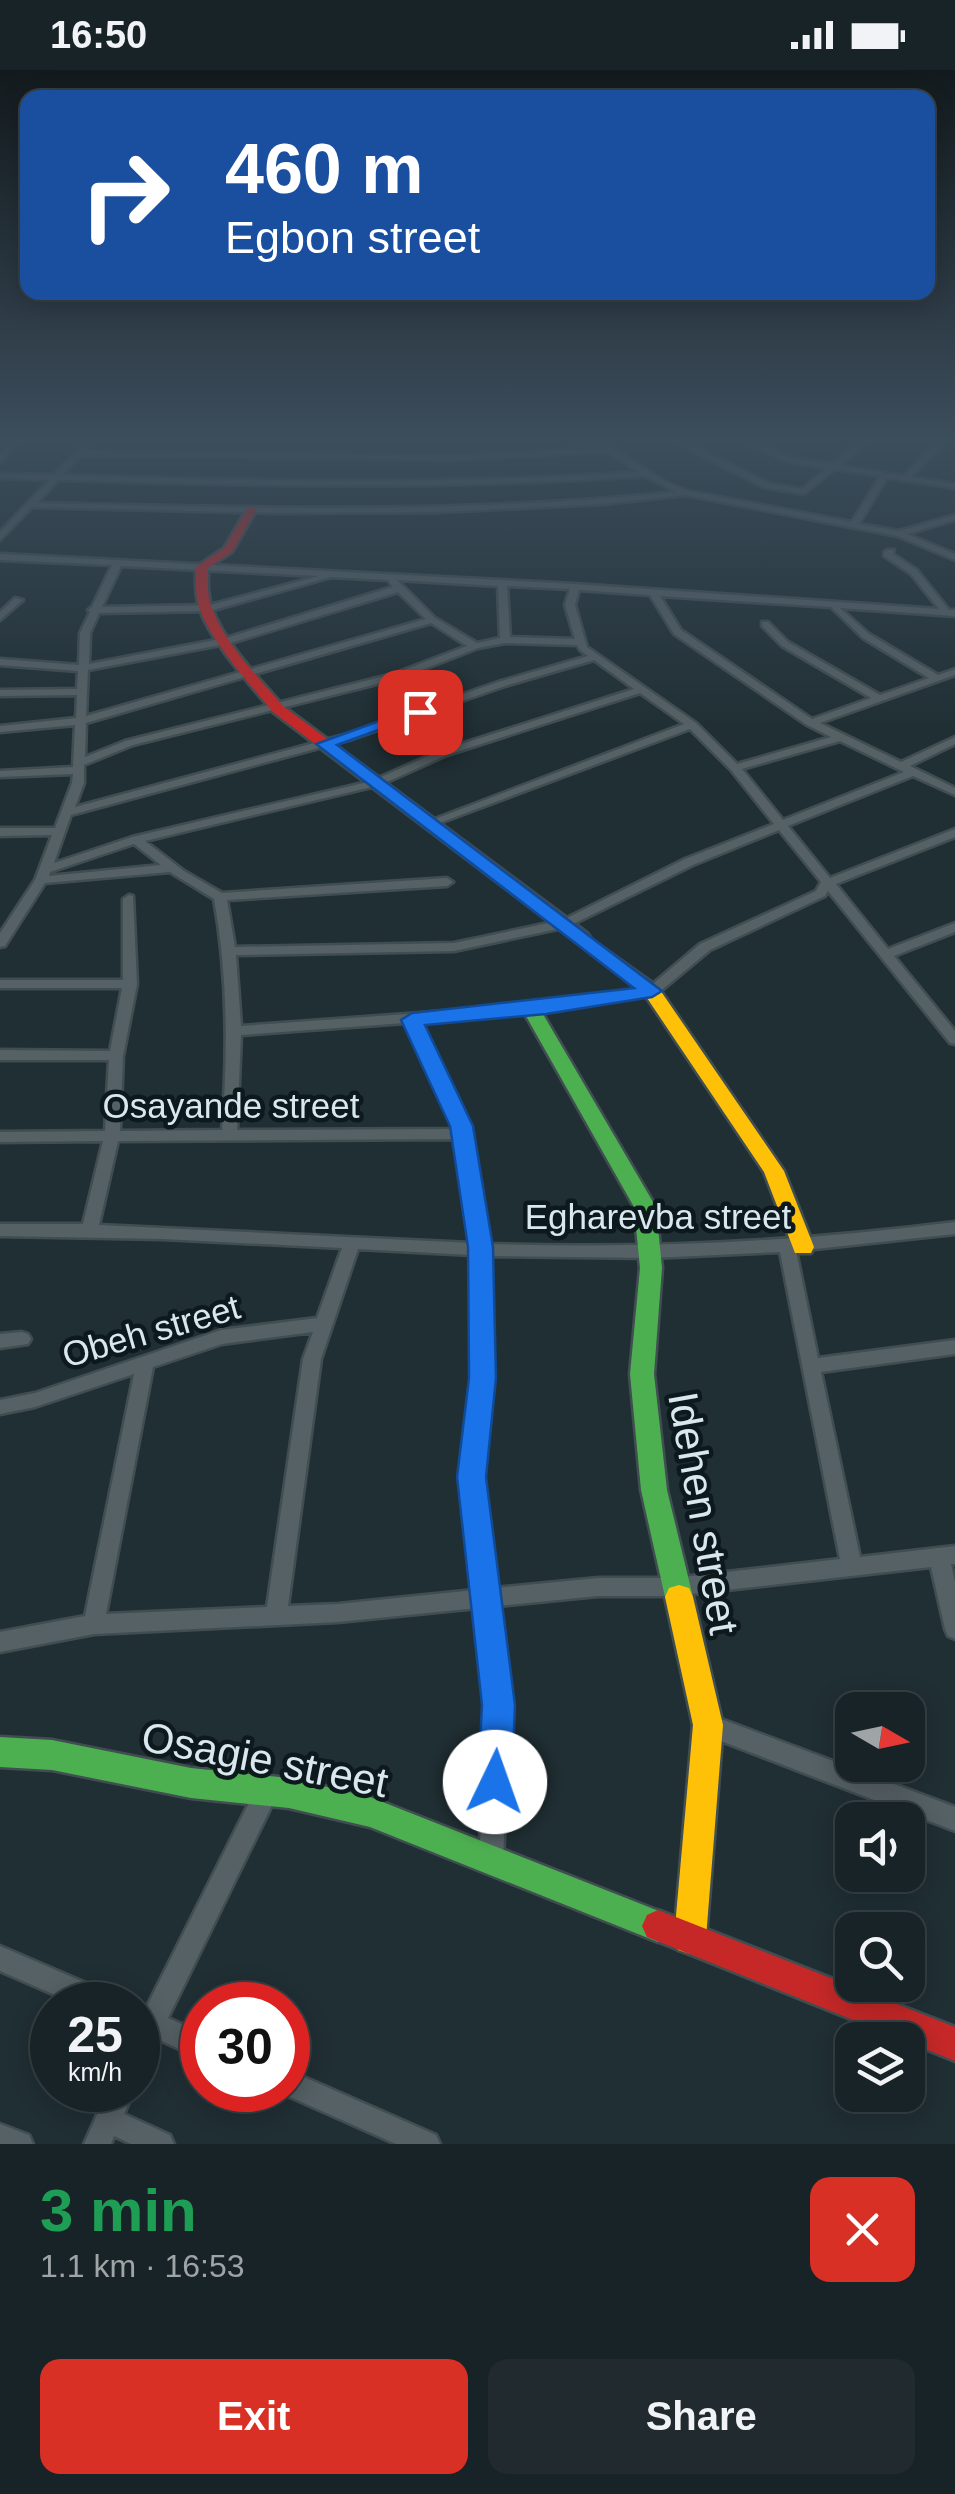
<!DOCTYPE html>
<html lang="en">
<head>
<meta charset="utf-8">
<style>
  :root { --surface:#182327; --page:#212b2f; --text:#f1f3f6; --muted:#9fa4a7; --line:#364044; --accent:#d93025 }
  body { margin:0; font-family:Arial,sans-serif; background:var(--page); color:var(--text); height:100vh; display:flex; flex-direction:column; font-size:38px; white-space:nowrap }
  * { box-sizing:border-box; margin:0 }
  p { font-size:32px; color:var(--muted) }
  .icon { flex:none; width:55px; height:55px; fill:none; stroke:currentColor; stroke-width:2; stroke-linecap:round; stroke-linejoin:round }
  .map { position:relative; height:2074px; overflow:hidden }
  .side { display:flex; flex-direction:column; background:var(--surface); flex:1 }
  .side>* { flex:none }
  .guide { position:absolute; left:20px; top:20px; width:915px; height:210px; border-radius:20px; box-shadow:0 5px 25px #0003,0 0 0 2px var(--line); background:#1a4fa0; color:#fff; overflow:hidden }
  .needle { width:65px; rotate:99deg }
  .controls { position:absolute; left:835px; top:1622px; display:grid; gap:20px }
  .controls a { display:grid; place-items:center; width:90px; height:90px; border-radius:20px; background:var(--surface); box-shadow:0 5px 25px #0003,0 0 0 2px var(--line); font-size:50px }
  .speed { position:absolute; left:30px; top:1912px; display:flex; gap:20px; font-size:50px; font-weight:700; text-align:center }
  .speed>* { display:grid; place-content:center; width:130px; height:130px; border-radius:50%; background:var(--surface); box-shadow:0 5px 25px #0003,0 0 0 2px var(--line); line-height:1 }
  .speed small { font-size:25px; font-weight:400 }
  .speed .limit { border:15px solid #d22; background:#fff; color:#111 }
  .pin { position:absolute; display:grid; place-items:center; width:85px; height:85px; color:#fff; margin:-42px; border-radius:20px; box-shadow:0 5px 15px #0006 }
  .me { position:absolute; width:110px; margin:-55px; rotate:3deg; stroke-linejoin:round; filter:drop-shadow(0 0 8px #0008) }
  .turn { display:flex; align-items:center; gap:35px; height:210px; padding:0 40px; font-size:45px }
  .turn .icon { width:130px; height:130px; stroke-width:2.5 }
  .turn b { display:block; font-size:70px; line-height:85px }
  .round { display:grid; place-items:center; flex:none; width:105px; height:105px; border-radius:20px; background:var(--page) }
  .overview { display:flex; align-items:center; justify-content:space-between; height:170px; padding:0 40px }
  h1 { font-size:60px; font-weight:800; line-height:75px; color:#1e9e55 }
  .primary-button { display:flex; gap:20px; margin-top:auto; padding:20px 40px }
  .primary-button a { flex:1; height:115px; border-radius:20px; background:var(--accent); color:#fff; font-size:40px; font-weight:800; line-height:115px; text-align:center }
  .primary-button a+a { background:var(--page); color:var(--text) }
  .status { display:flex; justify-content:space-between; align-items:center; height:70px; padding:0 50px; background:var(--surface); direction:ltr }
  .status svg { height:28px; fill:currentColor }
  .map>svg:first-child { display:block }
</style>
</head>
<body>
<div class="status"><b>16:50</b><svg viewBox="0 0 49 12"><path d="M0 12V9h3v3zM5 12V6h3v6zM10 12V3h3v9zM15 12V0h3v12zM26 1h20v11H26zM47 4h2v5h-2z"/></svg></div>
<div class="map">
<svg width="955" height="2074" viewBox="0 0 955 2074">
  <rect width="100%" height="100%" fill="#202f34"/>
  <g fill="none" stroke-linecap="round" stroke-linejoin="round">
    <defs>
      <path id="street" d="M13 369H21L0 393V386Z
        M88 369H96L85 381 453 386 603 378 590 369H599L664 411 688 421 852 452 880 406 835 399 804 424 763 417 669 369H679L768 413 802 419 827 398 787 392 739 369H750L792 388 832 394 861 369H870L840 396 904 406 939 369H947L911 407 955 414V418L887 408 859 454 899 461 955 445V450L907 464 955 484V490L897 466 686 425 604 434 441 442 277 443 32 437 0 470V462L49 410 0 408V404L54 405ZM609 382 639 402C447 415 255 411 62 405L81 385 453 390ZM645 406 676 422C463 444 250 438 37 433L58 410C254 416 449 420 645 406Z
        M888 480H894L893 484 917 500 949 540H955V546L840 538 869 564 938 605 955 599V605L820 653 901 692 955 667V674L910 696 955 718V725L913 706 788 756 830 808 955 759V767L836 814 888 879 955 853V862L894 886 955 961V974L950 973 828 821 825 826 710 880 657 924 531 943 419 952 470 1056 488 1174C646 1179 798 1172 955 1152V1164L796 1181 818 1288 955 1270V1284L821 1302 860 1487 955 1476V1494H951L955 1512V1569L948 1566 945 1559 931 1497 674 1526H598L498 1536 510 1635 503 1789 499 1797 491 1801 483 1797 479 1789 488 1635 477 1538 338 1552 94 1564 0 1582V1562L85 1546 134 1304 35 1337 0 1344V1330L35 1323 221 1260 317 1248 342 1178 163 1169 0 1166V1154H83L103 1071 0 1072V1062L105 1061 109 990H0V980L110 981 122 918H0V910H123V829L129 825 133 826 137 914 123 986 120 1061 222 1060C228 982 228 906 214 829L170 802 45 813 5 876 0 877V863L35 810 52 765 0 766V758H55L72 713 73 704 0 707V701L73 697 75 655 0 662V656L76 648 77 625 0 626V620L77 619 78 601 0 595V589L79 595 80 563 90 542 88 540 92 537 112 495 0 490V484L575 514 939 539 911 504 884 486V482ZM121 496 319 506 210 535 102 537ZM331 507 388 510 393 517 226 568 89 594 90 563 99 543 210 541ZM397 510 498 516 500 568 477 573 435 548ZM507 516 570 519 565 535 575 569 510 567ZM579 520 650 525 674 564 807 655 831 667 737 694 696 653 587 577 575 535ZM398 522 426 549 86 646 88 600 231 573ZM660 526 831 537 863 568 929 608 880 625 788 572 768 552H762V556L782 576 871 628 812 649 681 560ZM431 553 467 576 393 604 125 671 85 687 86 653ZM505 573 577 575 580 580 588 586 498 612 344 665 75 737 84 713V695L133 675 401 608 478 578ZM594 590 634 619 439 681 372 711 132 767 54 793 71 745 352 669 505 616ZM640 623 684 654 427 752 429 754H437L690 659 731 700 774 754 685 789 563 850 454 873 235 877 227 830 447 816 453 812 447 808 222 823 184 801 145 771 380 715 447 685ZM840 671 904 702 783 750 742 699ZM779 760 821 812 816 821 700 874 648 918 531 935 241 956 236 885 454 881 567 857 693 795ZM134 774 161 795 49 806 50 802ZM405 953 455 1059 237 1060 241 965ZM456 1069 471 1173 99 1155 118 1071ZM358 1179 472 1185 473 1309 462 1407 475 1520 338 1534 288 1536 321 1289ZM780 1182 840 1489 674 1508H598L495 1518 482 1407 491 1309 488 1186 652 1188ZM313 1262 303 1289 267 1537 106 1544 153 1297 222 1274Z
        M15 528 23 530 0 550V542Z
        M22 1262 28 1264 31 1269 28 1274 0 1278V1264Z
        M708 1644 955 1737V1761L700 1663 697 1655 700 1647Z
        M267 1710 275 1713 278 1721 275 1729 168 1948 202 1963V1989L157 1969 147 1990 138 1994V1936L146 1938 259 1713Z
        M0 1876 116 1926 120 1935H78L0 1901Z
        M288 2000 436 2065 440 2074H396L279 2022 278 2020H288Z
        M108 2020H134L124 2044 170 2065 174 2074H131L114 2066 111 2074H84Z
        M0 2054 29 2065 33 2074H0Z"/>
      <path id="fast" d="M531 933 540 939 656 1137 662 1198 654 1304 667 1420 693 1527 689 1536 679 1539 669 1536 665 1527 641 1420 630 1304 640 1198 634 1137 522 939Z
        M0 1667 52 1670 191 1698 289 1708 370 1727 669 1845 674 1856 669 1867 658 1872 370 1757 289 1738 191 1728 52 1700 0 1697Z"/>
      <path id="slow" d="M581 862 658 917 784 1101 814 1177 811 1183H795L764 1102 645 925 575 871 572 867Z
        M679 1515 689 1518 693 1527 723 1655 706 1868 702 1880 690 1884 678 1880 674 1868 693 1655 665 1527 669 1518Z"/>
      <path id="jam" d="M248 437 257 439 232 482 208 498C208 512 207 526 212 538 225 574 259 608 283 636L587 863 590 867 587 871H575L273 642C250 614 210 571 199 537 195 524 196 510 196 497L224 478Z
        M658 1840 955 1957V1991L647 1867 642 1856 647 1845Z"/>
    </defs>
    <use href="#street" stroke="#404d51" stroke-width="5"/>
    <use href="#fast" stroke="#404d51" stroke-width="5"/>
    <use href="#slow" stroke="#404d51" stroke-width="5"/>
    <use href="#jam" stroke="#404d51" stroke-width="5"/>
    <use href="#street" fill="#566165" fill-rule="evenodd"/>
    <use href="#fast" fill="#4caf50" fill-rule="evenodd"/>
    <use href="#slow" fill="#ffc107" fill-rule="evenodd"/>
    <use href="#jam" fill="#c62828" fill-rule="evenodd"/>
  </g>
  <linearGradient id="sky" x2="0" y2="1"><stop stop-color="#121a1d"/><stop offset="0.56" stop-color="#3c4d5c"/><stop offset="1" stop-color="#3c4d5c" stop-opacity="0"/></linearGradient>
  <rect width="955" height="660" fill="url(#sky)"/>
  <path fill="#1a73e8" stroke="#114b97" stroke-width="2.5" d="M415 638 428 642 337 675 662 921 652 927 546 944 425 955 473 1056 493 1177 496 1308 486 1407 515 1635 512 1712 507 1724 495 1729 483 1724 478 1712 482 1635 457 1407 469 1308 468 1177 450 1056 401 950 412 943 634 918 316 674Z"/>
  <g text-anchor="middle" stroke-width="9" stroke-linejoin="round" paint-order="stroke">
    <g font-size="35" fill="#d8e8ee" stroke="#0d191d">
      <text x="231" y="1048">Osayande street</text>
      <text x="658" y="1159">Egharevba street</text>
      <text transform="translate(151 1261) rotate(-16)" y="12">Obeh street</text>
    </g>
    <g font-size="42" fill="#d8e8ee" stroke="#0d191d">
      <text transform="translate(704 1443) rotate(80)" y="15">Idehen street</text>
      <text transform="translate(265 1689) rotate(11)" y="15">Osagie street</text>
    </g>
  </g>
</svg>
<div class="controls">
<a><svg class="needle" viewBox="-14 -14 28 28"><path d="M0-13l5 13h-10z" fill="#e53935"/><path d="M0 13l5-13h-10z" fill="#9fa4a7"/></svg></a>
<a><svg class="icon" aria-label="sound" viewBox="0 0 24 24"><path d="M4 9h4l5-4v14l-5-4H4zM17 9q2 3 0 6"/></svg></a>
<a><svg class="icon" aria-label="search" viewBox="0 0 24 24"><circle cx="10" cy="10" r="6"/><path d="M15 15l6 6"/></svg></a>
<a><svg class="icon" aria-label="layers" viewBox="0 0 24 24"><path d="M12 4l9 5-9 5-9-5zM3 14l9 5 9-5"/></svg></a>
</div>
<div class="speed"><div>25<small>km/h</small></div><div class="limit">30</div></div>
<div class="pin" style="left:420px;top:642px;background:#d93025"><svg class="icon" aria-label="arrive" viewBox="0 0 24 24"><path d="M6 21V4h12l-3 4 3 4H6"/></svg></div>
<svg class="me" style="left:495px;top:1712px" viewBox="-20 -20 40 40"><circle r="19" fill="#fff"/><path d="M0-13L10 11 0 6-10 11z" fill="#1a73e8"/></svg>
<div class="guide">
<div class="turn"><svg class="icon" aria-label="right" viewBox="0 0 24 24"><path d="M7 20v-9h11M14 6l5 5-5 5"/></svg><div><b>460 m</b>Egbon street</div></div>
</div>
</div>
<section class="side">
<div class="overview"><div><h1>3 min</h1><p>1.1 km · 16:53</p></div><a class="round" style="background:#d93025;color:#fff"><svg class="icon" aria-label="close" viewBox="0 0 24 24"><path d="M6 6l12 12M18 6L6 18"/></svg></a></div>
<div class="primary-button"><a>Exit</a><a>Share</a></div>
</section>
</body>
</html>
